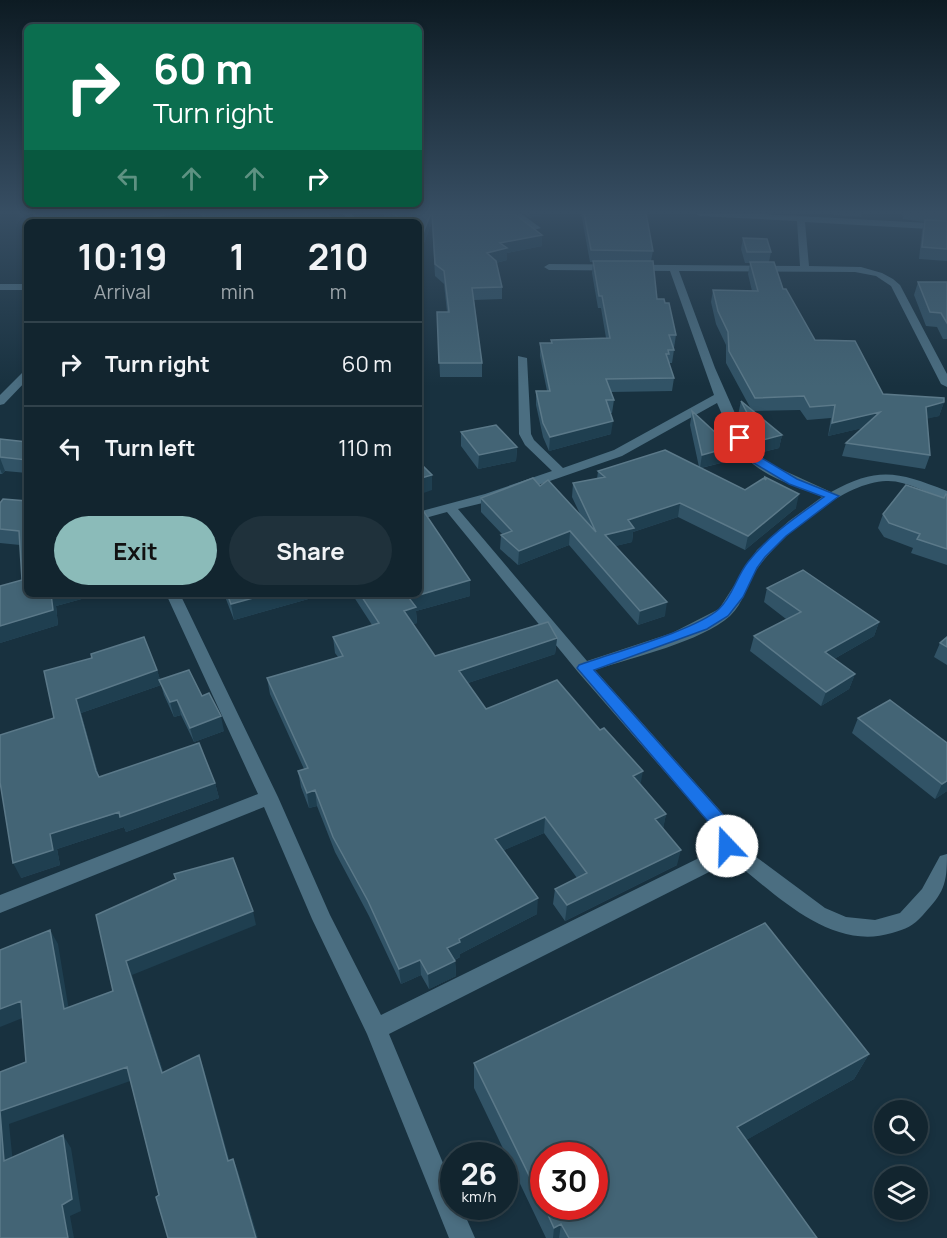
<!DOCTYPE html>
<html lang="en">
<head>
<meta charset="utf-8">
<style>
  :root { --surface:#12252f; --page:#1f313b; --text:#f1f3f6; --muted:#9ca5aa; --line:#31424b; --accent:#8bbbb9 }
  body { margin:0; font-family:Manrope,sans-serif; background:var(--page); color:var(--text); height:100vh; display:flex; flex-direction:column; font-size:22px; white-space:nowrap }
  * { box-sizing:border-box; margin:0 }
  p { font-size:20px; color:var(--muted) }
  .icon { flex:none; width:33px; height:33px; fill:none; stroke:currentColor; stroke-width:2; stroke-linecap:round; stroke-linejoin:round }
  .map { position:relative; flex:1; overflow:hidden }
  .side { position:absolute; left:24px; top:219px; width:398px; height:378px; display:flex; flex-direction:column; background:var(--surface); border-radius:9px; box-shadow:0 3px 9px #0003,0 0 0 2px var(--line) }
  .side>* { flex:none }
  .top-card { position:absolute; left:24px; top:24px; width:398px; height:183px; border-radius:9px; box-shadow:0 3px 9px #0003,0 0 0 2px var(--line); background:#0b6e4f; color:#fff; overflow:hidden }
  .controls { position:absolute; left:874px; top:1100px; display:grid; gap:12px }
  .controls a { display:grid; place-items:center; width:54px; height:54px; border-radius:50%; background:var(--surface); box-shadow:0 3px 9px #0003,0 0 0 2px var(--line); font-size:30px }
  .speed { position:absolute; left:440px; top:1142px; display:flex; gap:12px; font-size:30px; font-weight:700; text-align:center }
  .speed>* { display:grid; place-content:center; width:78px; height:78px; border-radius:50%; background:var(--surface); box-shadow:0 3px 9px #0003,0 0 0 2px var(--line); line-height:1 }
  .speed small { font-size:15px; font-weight:400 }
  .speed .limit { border:9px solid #d22; background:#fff; color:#111 }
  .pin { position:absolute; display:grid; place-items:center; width:51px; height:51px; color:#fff; margin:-26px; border-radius:12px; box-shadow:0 3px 9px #0006 }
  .me { position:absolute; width:66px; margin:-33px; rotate:339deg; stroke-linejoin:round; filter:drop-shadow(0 0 4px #0008) }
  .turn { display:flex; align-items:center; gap:21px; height:126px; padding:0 30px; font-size:27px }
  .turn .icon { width:78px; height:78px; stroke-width:2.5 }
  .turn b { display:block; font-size:42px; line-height:51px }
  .lanes { display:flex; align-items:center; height:57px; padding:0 30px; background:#0003; justify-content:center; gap:30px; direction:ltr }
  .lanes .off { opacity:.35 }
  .eta { display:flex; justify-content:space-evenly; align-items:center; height:102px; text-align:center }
  .eta b { font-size:36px; font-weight:700; line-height:42px }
  .action { display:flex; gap:12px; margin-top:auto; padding:12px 30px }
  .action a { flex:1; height:69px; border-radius:36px; background:var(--accent); color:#111; font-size:24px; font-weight:700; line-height:69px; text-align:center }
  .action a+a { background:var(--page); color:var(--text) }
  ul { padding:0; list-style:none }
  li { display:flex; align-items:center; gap:18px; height:84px; padding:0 30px; border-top:2px solid var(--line) }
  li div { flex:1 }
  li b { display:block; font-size:22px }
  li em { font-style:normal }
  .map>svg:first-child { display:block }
</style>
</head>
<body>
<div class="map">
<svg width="947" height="1238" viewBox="0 0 947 1238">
  <rect width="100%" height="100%" fill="#18313f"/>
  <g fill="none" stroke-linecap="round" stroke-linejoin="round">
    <path fill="#4b6e81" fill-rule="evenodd" d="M341 213H350L361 222H352Z
      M511 213H520L541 228 534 230Z
      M695 213H742L947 224V230L805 222 809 266 861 267 882 273 893 279 900 285 947 374V387L941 384 891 286 876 276 855 272 679 271 715 368 749 445 755 453 774 466 831 492C879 466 898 472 947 491V499C927 494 907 480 886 481 844 482 780 536 757 569 747 584 744 603 730 616 701 642 633 657 595 670L734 826 736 842 825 908 846 917 875 920 900 913 922 889 940 856 947 854C947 885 944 892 923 915 913 926 906 929 892 933 829 952 774 892 728 857L719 867 389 1034 453 1187V1206H461L475 1238H449L367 1034 312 919 264 807 0 913V895L258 794 166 594H180L278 797 330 915 381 1015 705 855 718 843V833L578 672 447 512 418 520V512L485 494 552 471 525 445 519 434 518 356 527 358 531 434 534 440 563 468 614 450 714 395 670 271 549 270 544 267 549 264 800 266 797 221 699 216ZM717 403C725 421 732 441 745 456 762 477 798 487 822 497L789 521 757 550 719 609 672 633 587 661 458 509 495 500 622 456Z
      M0 284H27V290H0Z
      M27 371V380L4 404 0 405V395L23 372Z"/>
  </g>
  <path fill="#315366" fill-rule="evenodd" d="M34 213H326L336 222H201L200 221 194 222H36Z
    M384 213H518V217L542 246 507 253V260L496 263 502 287V299L474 300 482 363V377H440L437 312H447L444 284 435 276 432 222 418 259V222L387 220 384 217Z
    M523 213H549L530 218Z
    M581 213H646L653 251 651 261 657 299 676 335 674 348H673L674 350 672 363H669L674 378 672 391 611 392 614 400 612 413H610L611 434 549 451 543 437 536 405V391H547L540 356V343H551V340L606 338 601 308H598L592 273 593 262H590Z
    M813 213H862L861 217Z
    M902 213H947V261L919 259 922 231 924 222 903 219Z
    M743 238 771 252 769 262 783 289 815 340 883 394 944 402 939 416 927 418 930 455 925 469 842 456 846 443 862 428 828 436 831 418 807 420 800 410 753 411 782 435 779 448 759 453 757 451 738 415 741 401 752 411 726 363V345L716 324 711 302 713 290 752 291 748 274 750 263H745L741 249Z
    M918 282H947V339H943L937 327 926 326 914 295Z
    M692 411 731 447 729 461 701 468 745 490 765 479V477L796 508 745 550 678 517 633 532 632 542 615 546 665 616 638 625 569 545 518 565 500 549 501 535 502 534 481 512V498L540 486 580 514 572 497 573 483 597 479 598 471 699 467 690 425Z
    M461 432 517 447 516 461 478 469 461 446Z
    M0 439 27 442V473L5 471 2 474H0Z
    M947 495V565L911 553 913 548 884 537 878 528 883 514 944 498Z
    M27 501V594H100L56 606 58 625 0 643V586L22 580 20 545 0 543V503Z
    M470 580V596L416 611 417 623 413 624 435 656 557 638 555 654 468 683 486 709 641 784 666 814 663 828 677 865 565 921 553 904 555 889 577 878 544 833 504 850 537 914 460 954V957L455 960 456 976 429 989 421 975 401 984 369 916 335 852 317 806 309 808 301 787 298 771 304 769 270 694 267 678 338 657 335 653 333 637 372 625 352 594H418Z
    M767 588 879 622 874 636 834 659 855 674 849 689 821 706 750 651 754 636 786 619 764 602Z
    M224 594H346L320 599 319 596 234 620Z
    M947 637V665L934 657 940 643Z
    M92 658 157 670 160 680 202 696 224 731 194 742 181 715 174 717 164 695 161 685 81 713 99 777 215 783 219 798 126 832 124 827 57 849 60 865 21 878 54 718Z
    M890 700 947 791 935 799 852 733 858 718Z
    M869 1054 854 1079 746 1140 817 1238H546L474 1088V1063ZM543 1155 594 1206H543Z"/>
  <path fill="#1f3f50" d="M177 213H199L200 221 194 222H122Z
    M431 213H432V222L418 259V246Z
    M530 213H549L530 218Z
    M224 217V222H208L207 220Z
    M542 235V246L507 253V260L487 265V253L500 243Z
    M944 402 939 416 922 420 926 407Z
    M880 412 876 425 828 436 832 423Z
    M613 421 611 434 549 451 550 437Z
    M782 435 779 448 759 453 763 440Z
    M517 447 516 461 478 469 479 455Z
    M731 447 729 461 700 468 702 455Z
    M0 458 5 471 2 474 0 469Z
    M432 475V490L418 495V479Z
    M799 494 796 508 745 550 748 536Z
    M680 503 678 517 633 532 632 542 604 549 605 535 628 520Z
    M570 531 569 545 518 565 519 551Z
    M470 580V596L416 611 417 623 405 627 404 611 409 598Z
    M51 594H100L56 606 58 625 0 643V626Z
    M268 594H319V596L234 620 231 604Z
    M320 594H346L320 599Z
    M667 602 665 616 638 625 640 611Z
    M879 622 874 636 820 667 825 652Z
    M557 638 555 654 459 686V671Z
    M157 670 162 685 159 680 161 685 81 713 101 786 96 771 76 699Z
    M855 674 849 689 821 706 826 692Z
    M177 700 181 715 174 717 170 702Z
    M221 716 224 731 194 742 190 728Z
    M643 771 640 787 633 776Z
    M947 781V791L935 799 942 784Z
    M215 783 219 798 126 832 124 827 57 849 60 865 21 878 13 863 50 834Z
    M315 790 317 806 309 808 307 793Z
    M666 814 663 830 655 819Z
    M545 817 544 833 495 854V839Z
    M681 850 677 865 565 921 567 905Z
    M538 898 537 914 460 954V957L448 963 447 948 459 939Z
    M253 911 256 925 132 975 168 1086 162 1073 126 961Z
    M50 930 58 944 71 1023 64 1009Z
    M420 960 421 975 401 984 399 969Z
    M455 961 456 976 429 989 428 974Z
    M21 1001 30 1015 0 1027V1009Z
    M869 1054 854 1079 727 1151 737 1127Z
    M199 1055 204 1069 233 1173 228 1161Z
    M127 1067 133 1080 9 1124 14 1173 4 1161 0 1111Z
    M63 1135 71 1148 81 1211 70 1216 74 1238H68L62 1205Z
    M233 1159 238 1171 258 1238H256Z
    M561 1224 559 1238H553L554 1228Z"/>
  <path fill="#436475" stroke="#5b7989" stroke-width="1.5" d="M34 213H177L122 222H83L34 215Z
    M201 213H326L336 222H228L224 217 207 220Z
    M392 213H431L418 246V222H376L398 217Z
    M432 213H513L542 235 500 243 507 248 487 253 496 261 502 287 472 288 482 363H439L437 312H449L444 271 435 264Z
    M584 213H646L653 251 591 250Z
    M925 220 947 221V249L922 247Z
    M743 238 767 239 771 252H747Z
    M593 261H653L657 299H664L665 303H669L676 335H669L674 350H668L669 354H666L674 378 606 379 614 400H606L613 421 550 437 543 423 536 391H550L540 343H552L551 340 610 338 602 296H599Z
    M750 262H774L783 289H786L815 340 855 341 883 394 944 398V402L926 407 930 455 846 443 880 412 832 423 835 405 810 407 804 396 755 398 729 351 728 332 718 311 713 290 758 291Z
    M918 282H947V323L941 313 930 312Z
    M741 401 782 435 763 440 760 438Z
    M692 411 731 447 702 455Z
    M496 425 517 447 479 455 461 432Z
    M0 439 27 442V460L0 457Z
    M665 450 745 490 764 478 766 480 765 477 799 494 748 536 680 503 628 520 634 528 605 535 667 602 640 611 570 531 519 551 501 535 512 531 481 498 533 478 540 486 548 480 596 532 573 483 605 477 598 471Z
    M418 461 432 475 418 479Z
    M906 485 944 498 946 494 947 495V549L917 539 920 534 889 523 883 514Z
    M3 499 27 501V594H51L53 610 0 626V586L22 580 19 531 0 529V503Z
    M418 506H420L470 580 409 598 416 607 404 611 435 656 548 622 557 638 459 671 486 709 557 680 600 730 604 728 643 771 633 776 666 814 655 819 681 850 567 905 555 889 587 873 545 817 495 839 538 898 459 939 460 942 447 948 455 961 428 974 420 960 399 969 368 901 333 837 315 790 307 793 298 771 308 768 267 678 343 656 333 637 379 623 360 594H418Z
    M803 570 879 622 825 652 855 674 826 692 754 636 801 612 767 588Z
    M227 594H268L231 604Z
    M144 637 157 670 76 699 96 771 99 777 199 743 215 783 120 817 119 812 50 834 53 850 13 863 0 782V735L54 718 44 671 92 658 91 654Z
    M947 637V647L940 643Z
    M189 670 202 696 209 693 221 716 190 728 177 700 170 702 159 680Z
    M890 700 947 743V781L942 784 858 718Z
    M233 858 253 911 126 961 162 1073 199 1055 228 1161 233 1159 256 1238H168L156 1197 159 1195 127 1067 0 1111 4 1161 63 1135 72 1199 62 1205 68 1238H0V1072L26 1062 21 1001 0 1009V950L50 930 64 1009 113 991 96 915 176 879 174 874Z
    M765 923 869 1054 737 1127 817 1238H569L561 1224 554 1228 544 1206H594V1155H543V1204L474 1063Z"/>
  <linearGradient id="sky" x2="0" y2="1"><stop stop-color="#0d1b23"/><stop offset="0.55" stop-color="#374e63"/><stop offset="1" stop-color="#374e63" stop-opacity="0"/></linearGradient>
  <rect width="947" height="386" fill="url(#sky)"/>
  <path fill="#1a73e8" stroke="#114b97" stroke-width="1.5" d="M740 435 744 436 755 454 797 479 839 496 786 536 765 557 757 568 743 597 728 616 707 629 594 670 733 826 735 846 733 851H721L718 833 577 668 579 665C612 653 696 630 719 609 733 596 736 577 748 562 769 535 796 517 824 497L789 484 747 459 735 438Z"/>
</svg>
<div class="controls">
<a><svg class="icon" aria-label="search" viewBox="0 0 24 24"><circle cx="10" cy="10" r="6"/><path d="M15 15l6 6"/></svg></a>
<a><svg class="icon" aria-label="layers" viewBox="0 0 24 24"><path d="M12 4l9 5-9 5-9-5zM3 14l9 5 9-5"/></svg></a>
</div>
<div class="speed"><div>26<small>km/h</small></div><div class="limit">30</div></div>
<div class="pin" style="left:740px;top:438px;background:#d93025"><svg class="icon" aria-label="arrive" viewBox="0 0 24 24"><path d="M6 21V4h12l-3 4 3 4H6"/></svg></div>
<svg class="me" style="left:727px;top:846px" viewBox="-20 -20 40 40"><circle r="19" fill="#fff"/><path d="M0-13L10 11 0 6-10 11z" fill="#1a73e8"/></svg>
<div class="top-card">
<div class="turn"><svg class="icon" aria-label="right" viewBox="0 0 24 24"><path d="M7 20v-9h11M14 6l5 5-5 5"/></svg><div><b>60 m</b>Turn right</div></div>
<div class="lanes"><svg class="icon off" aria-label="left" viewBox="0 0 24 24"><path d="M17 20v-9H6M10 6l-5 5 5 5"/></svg><svg class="icon off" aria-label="ahead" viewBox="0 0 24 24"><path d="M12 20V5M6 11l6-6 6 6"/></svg><svg class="icon off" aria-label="ahead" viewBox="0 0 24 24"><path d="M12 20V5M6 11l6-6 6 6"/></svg><svg class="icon" aria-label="right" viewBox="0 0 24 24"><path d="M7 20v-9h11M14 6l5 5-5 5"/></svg></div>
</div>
<section class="side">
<div class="eta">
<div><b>10:19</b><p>Arrival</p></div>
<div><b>1</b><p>min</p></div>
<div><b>210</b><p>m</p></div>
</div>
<ul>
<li><svg class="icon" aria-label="right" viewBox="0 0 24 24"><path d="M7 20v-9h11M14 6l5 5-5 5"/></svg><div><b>Turn right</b></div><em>60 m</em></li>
<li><svg class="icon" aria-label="left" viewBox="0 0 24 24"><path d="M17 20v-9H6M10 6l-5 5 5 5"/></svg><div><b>Turn left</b></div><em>110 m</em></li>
</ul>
<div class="action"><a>Exit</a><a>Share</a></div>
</section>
</div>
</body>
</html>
